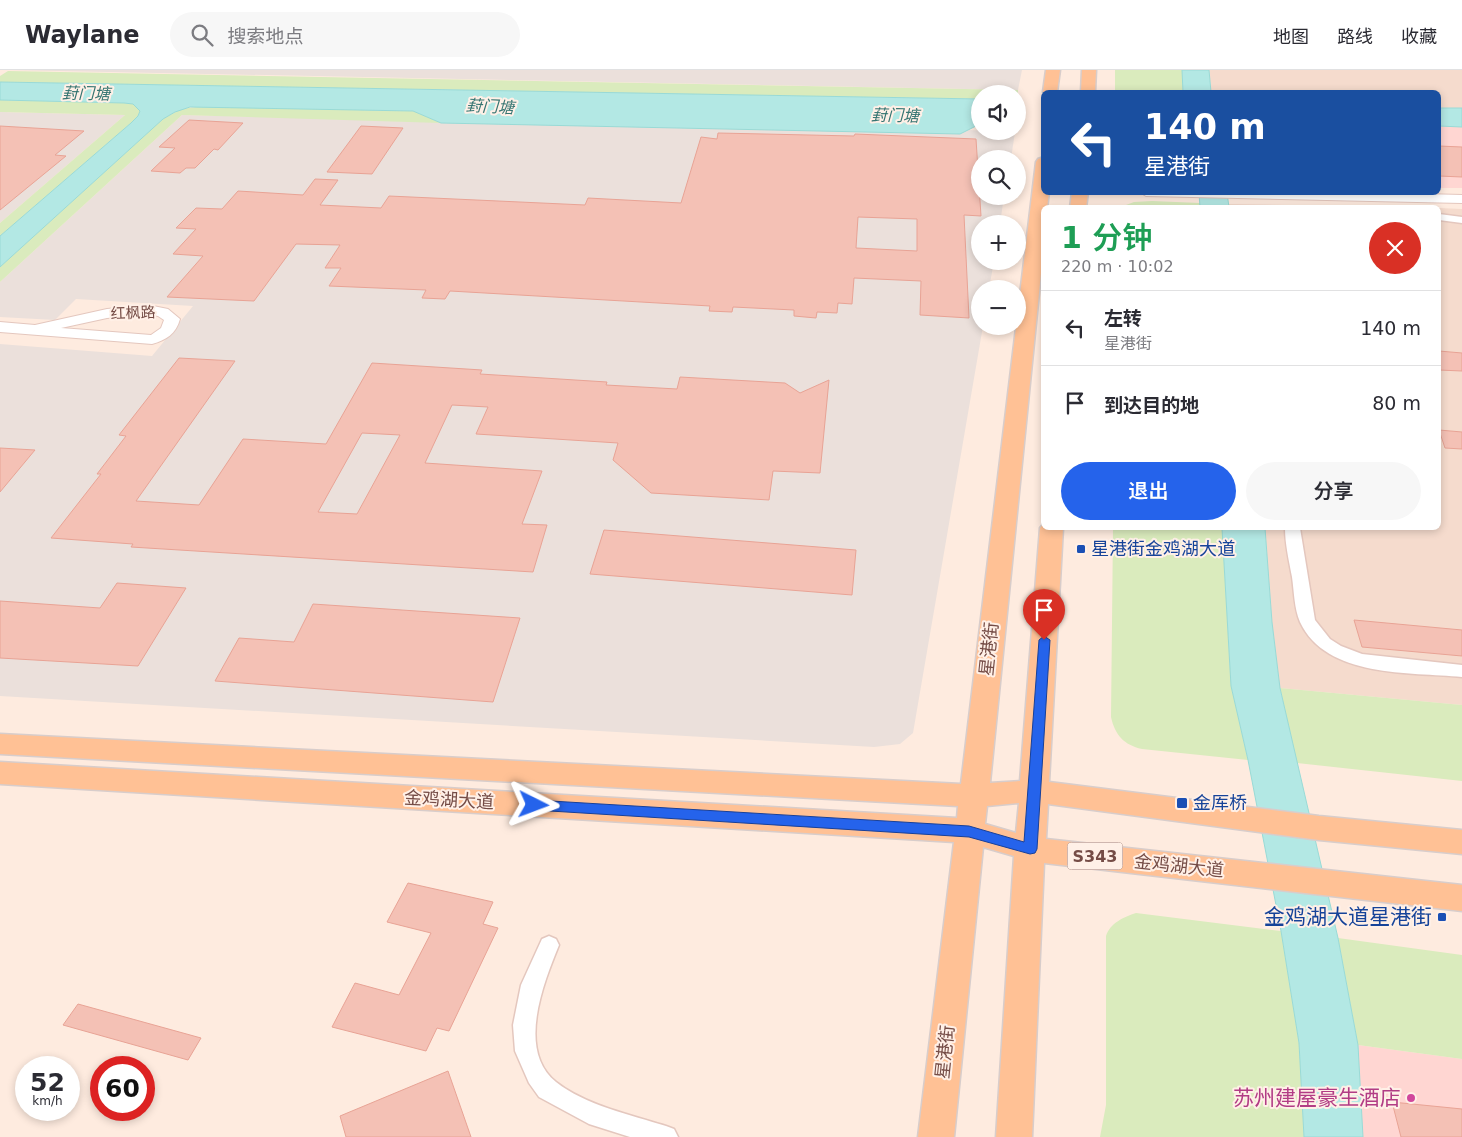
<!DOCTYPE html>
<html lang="zh">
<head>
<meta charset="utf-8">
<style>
  :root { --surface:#fff; --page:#f7f7f7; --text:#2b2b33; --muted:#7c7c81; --line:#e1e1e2; --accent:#2563eb }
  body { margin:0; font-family:"DejaVu Sans","Noto Sans SC",sans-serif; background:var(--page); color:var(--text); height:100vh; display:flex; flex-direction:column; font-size:19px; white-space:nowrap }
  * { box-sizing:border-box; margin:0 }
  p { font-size:16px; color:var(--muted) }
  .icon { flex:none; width:28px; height:28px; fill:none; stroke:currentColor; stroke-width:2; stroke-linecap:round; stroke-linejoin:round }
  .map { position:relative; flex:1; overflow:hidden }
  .panel { position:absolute; left:1041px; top:135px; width:400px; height:325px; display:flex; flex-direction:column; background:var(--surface); border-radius:8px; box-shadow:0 2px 8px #0003 }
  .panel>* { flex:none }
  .guide { position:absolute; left:1041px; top:20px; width:400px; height:105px; border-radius:8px; box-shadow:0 2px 8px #0003; background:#1a4fa0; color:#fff; overflow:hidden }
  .fabs { position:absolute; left:971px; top:15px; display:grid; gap:10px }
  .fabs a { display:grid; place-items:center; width:55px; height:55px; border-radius:50%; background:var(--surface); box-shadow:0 2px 8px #0003; font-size:25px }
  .speed { position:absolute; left:15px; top:986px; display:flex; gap:10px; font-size:25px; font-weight:700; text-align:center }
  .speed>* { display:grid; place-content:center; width:65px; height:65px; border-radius:50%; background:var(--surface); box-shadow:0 2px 8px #0003; line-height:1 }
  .speed small { font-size:12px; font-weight:400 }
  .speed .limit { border:8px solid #d22; background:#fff; color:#111 }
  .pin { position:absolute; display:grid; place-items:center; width:42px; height:42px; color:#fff; margin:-51px -21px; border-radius:50% 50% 50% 0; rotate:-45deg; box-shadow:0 0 5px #0007 }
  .pin .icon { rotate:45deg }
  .me { position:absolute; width:55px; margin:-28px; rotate:93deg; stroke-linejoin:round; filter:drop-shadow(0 0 4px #0008) }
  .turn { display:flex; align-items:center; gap:18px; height:105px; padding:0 20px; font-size:22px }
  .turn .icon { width:65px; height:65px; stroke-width:2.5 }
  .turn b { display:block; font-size:35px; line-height:42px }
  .round { display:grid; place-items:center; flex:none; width:52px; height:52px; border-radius:26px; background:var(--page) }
  .headline { display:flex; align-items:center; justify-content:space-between; height:85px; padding:0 20px }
  h1 { font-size:30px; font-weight:600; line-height:38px; color:#1e9e55 }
  .cta { display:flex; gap:10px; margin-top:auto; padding:10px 20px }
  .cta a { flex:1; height:58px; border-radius:30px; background:var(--accent); color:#fff; font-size:20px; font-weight:600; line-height:58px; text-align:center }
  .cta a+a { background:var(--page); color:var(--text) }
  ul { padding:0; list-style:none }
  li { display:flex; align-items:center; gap:15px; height:75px; padding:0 20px; border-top:1px solid var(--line) }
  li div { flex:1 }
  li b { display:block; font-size:19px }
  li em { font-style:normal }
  header { display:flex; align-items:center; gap:30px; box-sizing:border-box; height:70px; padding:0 25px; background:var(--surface); border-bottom:1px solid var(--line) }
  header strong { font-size:24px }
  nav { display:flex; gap:28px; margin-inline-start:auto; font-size:18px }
  .search { width:350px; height:45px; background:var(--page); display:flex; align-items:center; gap:12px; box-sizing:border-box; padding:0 18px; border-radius:28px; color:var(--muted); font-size:19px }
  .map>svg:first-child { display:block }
</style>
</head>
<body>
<header>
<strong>Waylane</strong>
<div class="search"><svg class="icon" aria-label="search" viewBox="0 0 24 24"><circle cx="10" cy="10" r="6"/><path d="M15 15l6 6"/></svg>搜索地点</div>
<nav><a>地图</a><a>路线</a><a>收藏</a></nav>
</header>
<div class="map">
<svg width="1462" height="1067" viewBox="0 0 1462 1067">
  <rect width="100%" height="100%" fill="#feebdf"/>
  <path fill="#f5dbcd" d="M1209 0H1462V38H1439V22H1211Z
    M1228 134 1412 137 1229 138Z
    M1439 138 1462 139V635L1280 618 1272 552 1265 458H1439Z"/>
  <path fill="#ffd6d2" d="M1439 56 1462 57V118H1439Z
    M1358 975 1462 989V1067H1363Z"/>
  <path fill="#ebe0db" d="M9 0H1022L1018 20Z
    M0 42 125 45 0 153Z
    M182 45 960 64 968 60 1015 62 1011 89H980V126H1004L1000 154H980V191H994L989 219H980V256H983L913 663 900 674 874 677 0 626V274L152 286 193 236 76 229 55 250 0 247V212Z"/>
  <path fill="#daebbd" d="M1115 0H1182L1183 22H1115Z
    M8 1 1018 20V24H980V29L0 12V6Z
    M0 30 124 33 133 34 140 41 138 46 131 53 0 166V153L125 45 0 42Z
    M204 36 413 41 441 53 182 45 0 212V197L163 49 181 39Z
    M1152 131 1200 133V137L1118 138 1134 132Z
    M1113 458H1222L1231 616 1248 690 1142 679C1124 675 1115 665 1111 647Z
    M1280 618 1462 635V711L1297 693Z
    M1136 843 1281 861 1299 973 1304 1067H1100L1106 1035V866C1110 853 1124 847 1136 843Z
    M1338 868 1462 885V989L1358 975Z"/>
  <path fill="#b3e8e4" stroke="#99dad6" d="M1182 0H1209L1211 22H1183Z
    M0 12 980 29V54L960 64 441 53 413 41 190 37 175 42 163 49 0 197V166L131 53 138 46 140 41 133 34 124 33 0 30Z
    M1439 38H1462V57L1439 56Z
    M1199 123H1227L1229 137H1200Z
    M1222 458H1265L1272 552 1280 618 1338 868 1358 975 1363 1067H1304L1299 973 1281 861 1248 690 1231 616Z"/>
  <path fill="#feebdf" d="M1020 27H1044V53L1018 52Z"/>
  <path fill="#f4c1b5" stroke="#e8a395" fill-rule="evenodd" d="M189 50 243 53 218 80 214 79 195 98H186L180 103 151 101 175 78 159 77Z
    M0 56 84 61 55 85 66 86 0 140Z
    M361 56 403 58 372 104 327 102Z
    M718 63 854 66 855 64 976 69 981 146 964 145 969 248 920 245 921 211 854 208 852 234 838 233 837 243 817 242 816 248 794 246V240L733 237 732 242 709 241 710 236 450 221 445 229 422 228 426 220 329 216 341 198H325L340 175 296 174 254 231 167 227 203 186 173 184 196 159 176 158 196 138 222 139 238 121 303 125 315 109 338 110 320 135 381 138 389 126 585 135 588 128 681 133 701 67 717 69ZM858 147 917 149V181L856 178Z
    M1439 76 1462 77V107L1439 106Z
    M1439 281 1462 283V301L1439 300Z
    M179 288 235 291 136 431 199 435 243 369 326 374 372 293 482 300 480 304 607 312 606 315 677 319 680 307 785 313 800 323 829 310 820 403 773 401 769 430 651 423 613 390 618 373 476 364 488 337 452 335 425 393 542 401 522 454 547 455 533 502 131 477 133 474 51 468 101 404H97L126 366 119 365ZM362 363 400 365 357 444 318 442Z
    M1439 360 1462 362V379L1445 378Z
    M0 378 35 380 0 422Z
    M604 460 856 480 852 525 590 504Z
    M117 513 186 518 138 596 0 588V531L100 538Z
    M313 534 520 548 493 632 215 611 239 568 294 572Z
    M1354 550 1462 560V586L1362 577Z
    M408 813 493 832 483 854 498 858 449 961 437 958 426 981 332 957 355 913 399 925 431 863 387 852Z
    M78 934 201 968 188 990 63 955Z
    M448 1001 471 1067H346L340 1046Z
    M1392 1032 1462 1039V1067H1401Z"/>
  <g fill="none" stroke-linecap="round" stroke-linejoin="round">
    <defs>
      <path id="minor" d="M1439 144 1462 147V153L1439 150Z
        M1285 458H1300L1315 550 1330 569 1341 576 1362 584 1462 595V607C1410 602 1326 608 1300 552 1294 539 1294 520 1292 507 1289 491 1285 474 1285 458Z
        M549 866 556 869 559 875C544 912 516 980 556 1012 585 1035 631 1045 666 1056L674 1059 678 1067H630L589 1054 539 1027 529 1013 515 981 513 955 521 915 542 869Z"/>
      <path id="tertiary" d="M1140 122H1347L1462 125V133L1146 126Z
        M148 235 168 239 180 249C176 264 166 270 152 274L0 262V252L35 255 107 239ZM148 244 158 246 164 250 161 258 151 265 61 258 107 248Z"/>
      <path id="primary" d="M1046 0H1060L1057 22H1043Z
        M1082 0H1096L1095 22H1081Z
        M1044 87V122H1049L1047 138H1044V173L990 713 1020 711 1040 458 1044 453V458H1063L1049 712 1319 746 1462 760V784L1319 770 1048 734 1046 769 1462 815V841L1044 793 1032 1067H996L1014 786 983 777 954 1067H918L954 772 0 714V692L957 748 958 736 0 684V664L961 714 1036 92 1038 89ZM1019 733 1016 763 985 754 987 736Z
        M1072 122H1088L1086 138H1070Z"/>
    </defs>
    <use href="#minor" stroke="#e4c7be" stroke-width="3"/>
    <use href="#tertiary" stroke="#e4c7be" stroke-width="2"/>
    <use href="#primary" stroke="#d8cdcb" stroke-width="3"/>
    <use href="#minor" fill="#fff" fill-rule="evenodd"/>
    <use href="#tertiary" fill="#fff" fill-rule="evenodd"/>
    <use href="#primary" fill="#ffc195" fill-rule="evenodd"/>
  </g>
  <path fill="#2563eb" stroke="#184099" d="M1044 566 1050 570 1037 779 1035 783 1030 784 969 767 534 740 529 739 527 735 529 731 534 730 969 756 1024 772 1039 570Z"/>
  <g fill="#1a4fb4" stroke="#fff0e7" stroke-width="2">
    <rect x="1076" y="474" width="10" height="10" rx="2.5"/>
    <rect x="1176" y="727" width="12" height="12" rx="2.5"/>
    <rect x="1437" y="842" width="10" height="10" rx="2.5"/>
  </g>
  <circle fill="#d1479c" stroke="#fff0e7" stroke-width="2" cx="1411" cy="1028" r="5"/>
  <g text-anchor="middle" stroke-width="4" stroke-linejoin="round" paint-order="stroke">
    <g font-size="15" fill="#754c46" stroke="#fff0e7">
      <text transform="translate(133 243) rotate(-2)" y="5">红枫路</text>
    </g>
    <g font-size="16" font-style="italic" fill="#367572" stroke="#fff0e7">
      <text transform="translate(86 23) rotate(1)" y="6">葑门塘</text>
      <text transform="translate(490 36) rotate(3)" y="6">葑门塘</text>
      <text transform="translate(895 45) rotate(1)" y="6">葑门塘</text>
    </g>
    <rect fill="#fff0e7" stroke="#9e7d76" stroke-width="1" x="1067.5" y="772.5" width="55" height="27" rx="4"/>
    <g font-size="16" font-weight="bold" fill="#754c46">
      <text x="1095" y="792">S343</text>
    </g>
    <g font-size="18" fill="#164399" stroke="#fff0e7" text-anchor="start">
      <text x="1091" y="485">星港街金鸡湖大道</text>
      <text x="1193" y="739">金厍桥</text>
    </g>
    <g font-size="18" fill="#754c46" stroke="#fff0e7">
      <text transform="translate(989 579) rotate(-84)" y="6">星港街</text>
      <text transform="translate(449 730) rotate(3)" y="6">金鸡湖大道</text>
      <text transform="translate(1179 796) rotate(6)" y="6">金鸡湖大道</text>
      <text transform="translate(945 982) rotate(-84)" y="6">星港街</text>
    </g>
    <g font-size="21" fill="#164399" stroke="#fff0e7" text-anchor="end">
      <text x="1432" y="854">金鸡湖大道星港街</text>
    </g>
    <g font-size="21" fill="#b23c85" stroke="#fff0e7" text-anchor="end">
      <text x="1401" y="1035">苏州建屋豪生酒店</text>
    </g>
  </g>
</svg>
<div class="fabs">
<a><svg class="icon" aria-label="sound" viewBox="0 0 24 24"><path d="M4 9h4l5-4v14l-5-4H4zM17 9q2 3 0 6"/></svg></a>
<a><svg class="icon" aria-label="search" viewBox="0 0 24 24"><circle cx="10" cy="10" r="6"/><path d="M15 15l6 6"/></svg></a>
<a>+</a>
<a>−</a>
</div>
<div class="speed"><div>52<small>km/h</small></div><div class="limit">60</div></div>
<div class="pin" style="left:1044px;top:570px;background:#d93025"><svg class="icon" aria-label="arrive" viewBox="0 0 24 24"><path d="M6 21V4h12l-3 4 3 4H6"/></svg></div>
<svg class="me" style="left:534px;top:735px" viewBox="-20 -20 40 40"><path d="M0-17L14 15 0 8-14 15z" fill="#2563eb" stroke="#fff" stroke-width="4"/></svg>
<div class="guide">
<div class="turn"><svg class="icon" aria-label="left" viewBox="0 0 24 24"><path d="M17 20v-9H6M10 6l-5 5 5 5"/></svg><div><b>140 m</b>星港街</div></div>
</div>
<section class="panel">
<div class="headline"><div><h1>1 分钟</h1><p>220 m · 10:02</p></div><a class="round" style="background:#d93025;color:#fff"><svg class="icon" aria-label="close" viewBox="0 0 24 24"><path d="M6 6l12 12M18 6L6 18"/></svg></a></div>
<ul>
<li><svg class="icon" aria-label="left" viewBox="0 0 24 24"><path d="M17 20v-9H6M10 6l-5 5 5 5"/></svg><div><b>左转</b><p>星港街</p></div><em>140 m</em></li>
<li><svg class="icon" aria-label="arrive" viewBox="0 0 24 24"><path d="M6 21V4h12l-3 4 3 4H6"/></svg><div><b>到达目的地</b></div><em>80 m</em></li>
</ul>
<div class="cta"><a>退出</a><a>分享</a></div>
</section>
</div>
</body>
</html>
